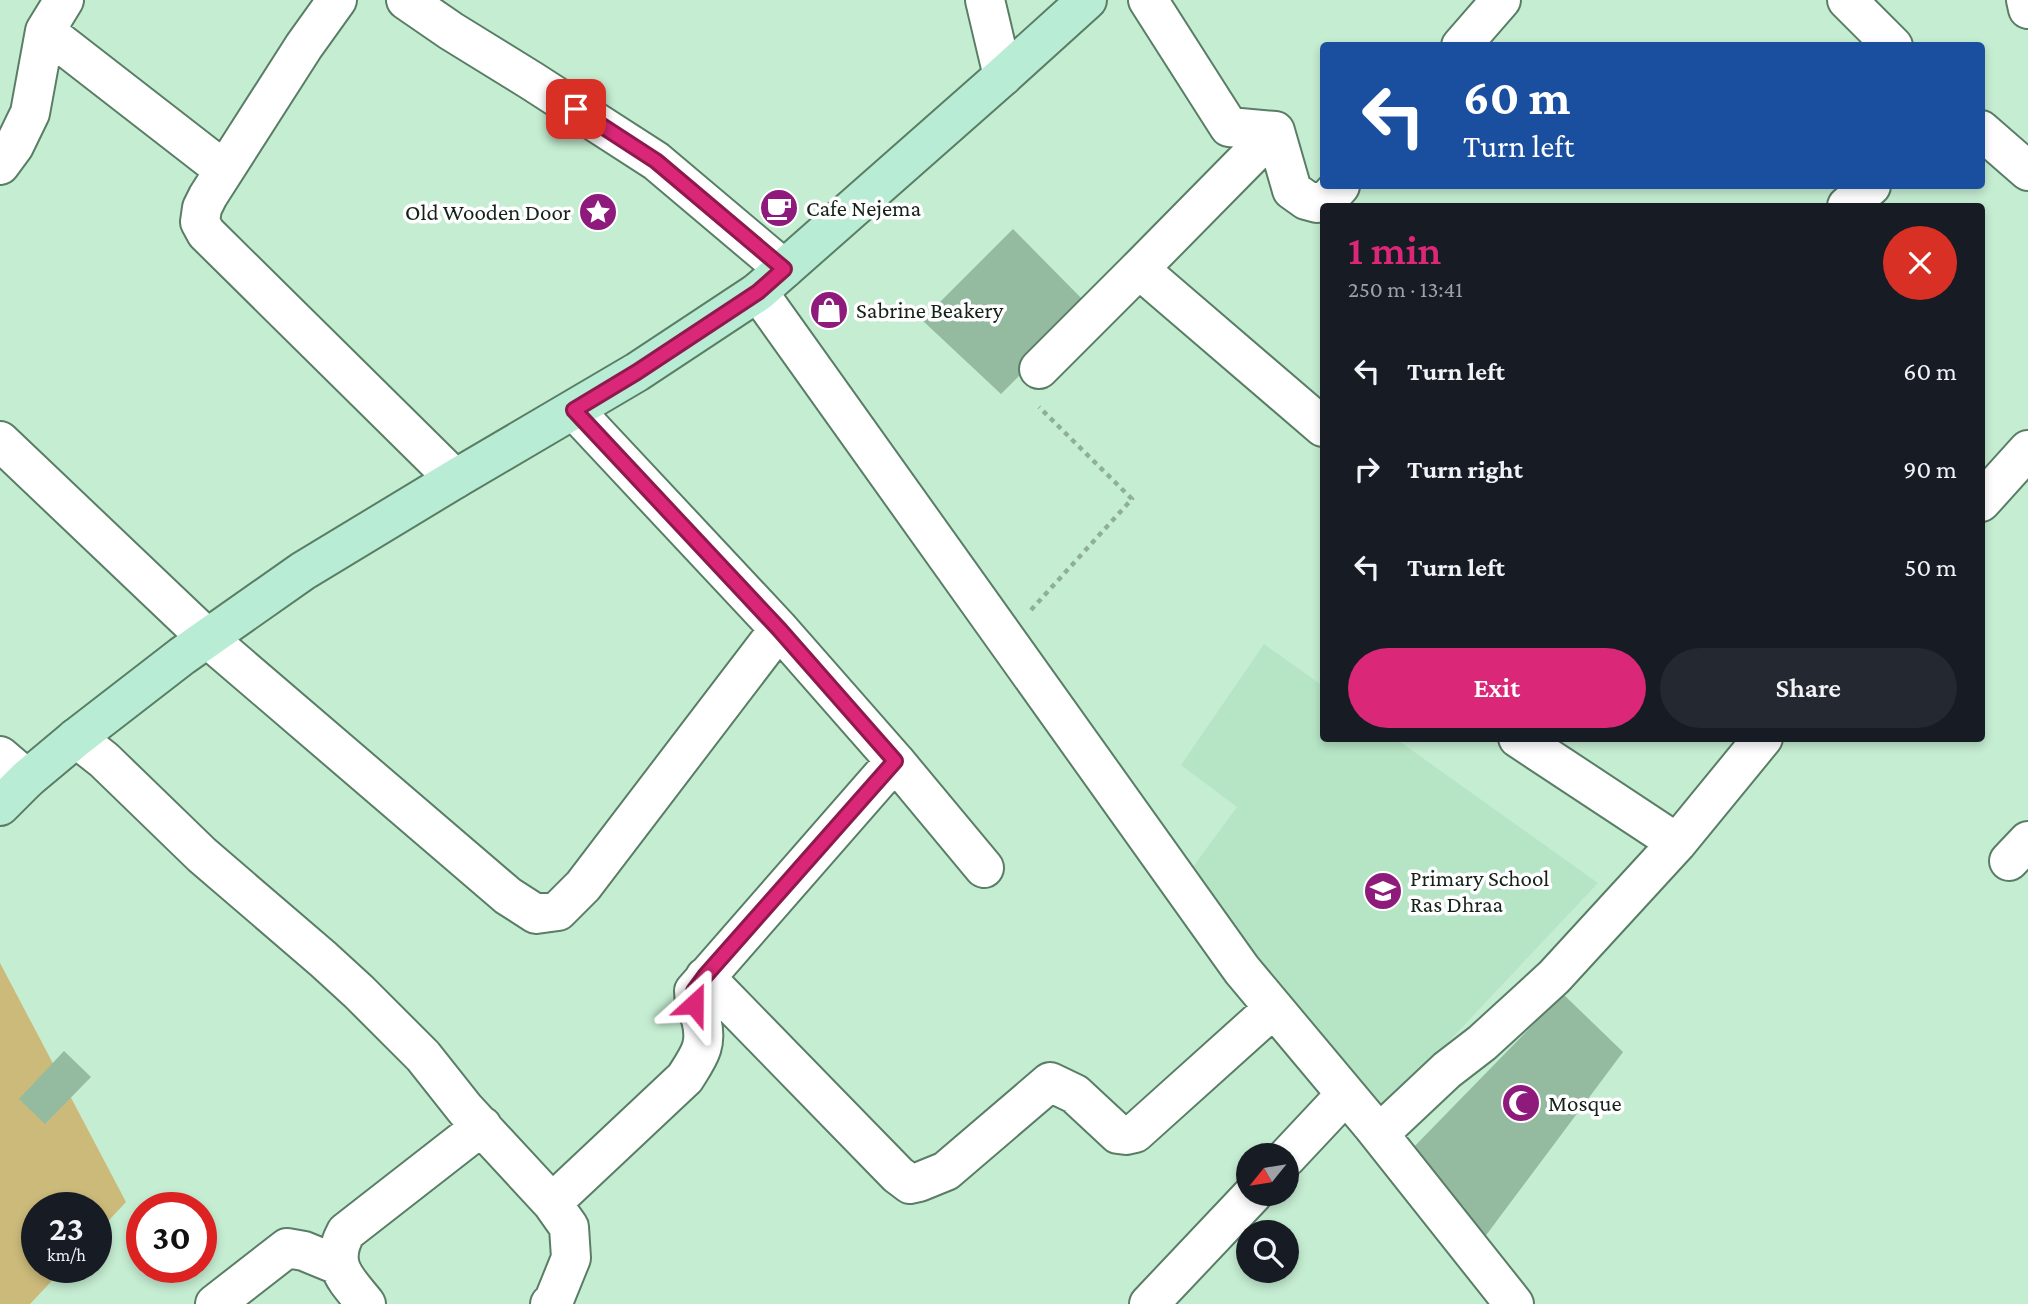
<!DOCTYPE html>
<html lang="en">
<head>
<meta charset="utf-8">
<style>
  :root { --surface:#171b24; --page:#242831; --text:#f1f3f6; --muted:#9ea1a6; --accent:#db2777 }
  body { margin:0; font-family:"Crimson Pro",serif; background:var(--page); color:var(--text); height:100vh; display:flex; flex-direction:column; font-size:26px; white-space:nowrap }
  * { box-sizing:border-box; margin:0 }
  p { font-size:23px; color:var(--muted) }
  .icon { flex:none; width:38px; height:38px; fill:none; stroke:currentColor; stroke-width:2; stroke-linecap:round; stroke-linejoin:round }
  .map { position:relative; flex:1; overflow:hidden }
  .side { position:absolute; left:1320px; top:203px; width:665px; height:539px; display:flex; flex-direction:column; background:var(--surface); border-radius:7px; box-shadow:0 4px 10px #0003 }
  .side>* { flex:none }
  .guide { position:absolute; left:1320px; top:42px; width:665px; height:147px; border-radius:7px; box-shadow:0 4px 10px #0003; background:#1a4fa0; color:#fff; overflow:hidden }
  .needle { width:46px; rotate:240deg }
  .buttons { position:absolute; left:1236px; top:1143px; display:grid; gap:14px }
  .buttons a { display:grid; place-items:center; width:63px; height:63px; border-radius:50%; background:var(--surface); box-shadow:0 4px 10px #0003; font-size:35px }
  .speed { position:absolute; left:21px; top:1192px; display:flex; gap:14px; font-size:35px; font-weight:700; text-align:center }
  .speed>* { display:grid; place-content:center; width:91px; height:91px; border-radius:50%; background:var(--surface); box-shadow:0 4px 10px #0003; line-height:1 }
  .speed small { font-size:18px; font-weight:400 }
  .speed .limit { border:10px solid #d22; background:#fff; color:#111 }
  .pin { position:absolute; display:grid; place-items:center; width:60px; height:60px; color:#fff; margin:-30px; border-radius:14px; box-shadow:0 4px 10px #0006 }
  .me { position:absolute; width:77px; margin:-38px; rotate:24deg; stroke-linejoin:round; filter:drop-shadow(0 0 5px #0008) }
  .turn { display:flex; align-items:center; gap:24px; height:147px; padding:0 28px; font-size:32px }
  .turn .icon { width:91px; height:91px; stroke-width:2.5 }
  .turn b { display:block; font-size:49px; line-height:60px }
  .round { display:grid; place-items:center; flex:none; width:74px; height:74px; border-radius:37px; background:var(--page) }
  .head { display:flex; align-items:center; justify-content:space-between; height:119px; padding:0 28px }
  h1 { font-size:42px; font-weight:600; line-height:52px; color:var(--accent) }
  .action { display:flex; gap:14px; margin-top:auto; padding:14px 28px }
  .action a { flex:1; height:80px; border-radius:42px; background:var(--accent); color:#fff; font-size:28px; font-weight:600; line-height:80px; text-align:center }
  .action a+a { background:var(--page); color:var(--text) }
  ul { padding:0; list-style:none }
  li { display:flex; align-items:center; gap:21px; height:98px; padding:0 28px }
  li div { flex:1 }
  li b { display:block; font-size:26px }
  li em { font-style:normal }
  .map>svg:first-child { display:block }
</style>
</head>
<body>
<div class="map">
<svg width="2028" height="1304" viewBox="0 0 2028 1304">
  <rect width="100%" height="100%" fill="#c5edd2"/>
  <path fill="#b6e5c5" d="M1264 644 1323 686V738L1396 739 1598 883 1371 1124 1170 898 1237 807 1181 765Z"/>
  <path fill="#cbba7a" d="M0 963 126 1202 96 1234V1208H37V1267H65L30 1304H0Z"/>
  <path fill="#94baa0" d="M1013 229 1089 306 1001 394 922 320Z
    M1563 994 1623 1052 1481 1242 1408 1153Z
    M64 1051 91 1077 45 1124 19 1099Z"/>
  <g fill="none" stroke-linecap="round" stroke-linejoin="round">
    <defs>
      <path id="street" d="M337 0 304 46 208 196 202 208 200 222 206 233 455 479
        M406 0 451 31 532 81 656 161 784 269
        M985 0 1003 76
        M1148 0 1229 127 1275 131 1292 190 1306 200 1317 203 1327 200 1340 186
        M1847 0 1893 46
        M2026 0 2028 9
        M45 31 224 170
        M1461 46 1501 0
        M1981 130 2028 171
        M1275 131 1139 269 1323 427
        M0 165 14 146 30 113 45 31 64 0
        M1847 206 1871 186
        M758 292 1242 970 1371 1124 1514 1304
        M1039 369 1139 269
        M574 410 779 629 895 761 984 868
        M0 441 206 637 508 896 536 914 558 911 583 886 779 629
        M1981 502 2028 450
        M76 738 104 760 202 855 323 959 359 992 423 1056 465 1109 552 1203 569 1227 571 1258 554 1300 550 1304
        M1518 738 1677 843
        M0 756 27 779
        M2009 861 2028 841
        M705 977 898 1175 910 1184 919 1182 946 1171 1050 1082 1075 1094 1118 1134 1126 1135 1135 1133 1274 1008
        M1379 1134 1447 1070 1482 1043 1554 977 1677 843 1763 738
        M1286 1158 1346 1094
        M552 1203 685 1078C699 1056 708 1045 701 1019 697 1009 694 1002 694 991L895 761
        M215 1304 287 1248 304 1251 338 1265
        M366 1304C346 1279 328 1265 346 1232L482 1126
        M1149 1304 1253 1194"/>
      <path id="secondary" d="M0 806 27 779 76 738 182 656 303 571 455 479 637 372 758 292 1003 76 1087 0"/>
    </defs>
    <use href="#street" stroke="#597d65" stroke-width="42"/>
    <use href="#secondary" stroke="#597d65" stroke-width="42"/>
    <path stroke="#8faf9a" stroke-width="4.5" stroke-dasharray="5 5" stroke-linecap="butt" d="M1031 610 1132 499 1039 407"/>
    <use href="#street" stroke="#fff" stroke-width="38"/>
    <use href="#secondary" stroke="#b9ecd4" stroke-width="38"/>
  </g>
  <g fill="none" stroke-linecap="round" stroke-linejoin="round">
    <defs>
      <path id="route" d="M576 109 656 161 784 269 758 292 637 372 574 410 779 629 895 761 705 976 694 991V1004"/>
    </defs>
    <use href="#route" stroke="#8e194d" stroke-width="18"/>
    <use href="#route" stroke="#db2777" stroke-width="12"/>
  </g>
  <defs>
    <symbol id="cafe-disc" viewBox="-11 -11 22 22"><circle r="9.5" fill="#8e1b7c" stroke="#fff"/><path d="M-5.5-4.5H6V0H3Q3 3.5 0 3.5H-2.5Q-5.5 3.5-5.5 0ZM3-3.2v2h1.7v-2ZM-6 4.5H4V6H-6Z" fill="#fff"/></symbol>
    <symbol id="sight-disc" viewBox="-11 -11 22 22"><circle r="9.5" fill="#8e1b7c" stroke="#fff"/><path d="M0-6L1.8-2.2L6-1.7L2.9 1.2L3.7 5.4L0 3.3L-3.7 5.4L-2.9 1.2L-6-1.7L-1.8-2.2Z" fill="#fff"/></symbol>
    <symbol id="shop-disc" viewBox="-11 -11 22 22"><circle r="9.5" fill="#8e1b7c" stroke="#fff"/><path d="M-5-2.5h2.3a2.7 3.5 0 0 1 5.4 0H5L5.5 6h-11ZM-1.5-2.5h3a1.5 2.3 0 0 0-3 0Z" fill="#fff"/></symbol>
    <symbol id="school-disc" viewBox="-11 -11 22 22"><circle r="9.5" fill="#8e1b7c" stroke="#fff"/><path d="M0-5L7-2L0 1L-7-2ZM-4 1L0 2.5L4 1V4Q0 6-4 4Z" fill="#fff"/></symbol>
    <symbol id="mosque-disc" viewBox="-11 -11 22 22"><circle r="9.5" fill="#8e1b7c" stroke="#fff"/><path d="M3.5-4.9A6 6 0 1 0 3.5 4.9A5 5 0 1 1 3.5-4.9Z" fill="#fff"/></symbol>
  </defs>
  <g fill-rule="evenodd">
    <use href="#cafe-disc" x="757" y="186" width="44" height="44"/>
    <use href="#sight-disc" x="576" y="190" width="44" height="44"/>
    <use href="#shop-disc" x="807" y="288" width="44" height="44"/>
    <use href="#school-disc" x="1361" y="869" width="44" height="44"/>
    <use href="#mosque-disc" x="1499" y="1081" width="44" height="44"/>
  </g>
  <g text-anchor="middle" stroke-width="7" stroke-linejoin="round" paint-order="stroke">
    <g font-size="23" fill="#142219" stroke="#fff" text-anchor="start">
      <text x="806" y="216">Cafe Nejema</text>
      <text x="571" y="220" text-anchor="end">Old Wooden Door</text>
      <text x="856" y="318">Sabrine Beakery</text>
      <text x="1410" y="886">Primary School<tspan x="1410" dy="26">Ras Dhraa</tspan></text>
      <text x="1548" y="1111">Mosque</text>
    </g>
  </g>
</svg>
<div class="buttons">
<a><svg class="needle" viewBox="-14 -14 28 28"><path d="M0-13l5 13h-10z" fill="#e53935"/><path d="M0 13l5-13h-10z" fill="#9ea1a6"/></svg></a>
<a><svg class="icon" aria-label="search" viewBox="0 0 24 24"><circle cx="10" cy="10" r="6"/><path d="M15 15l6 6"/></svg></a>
</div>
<div class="speed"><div>23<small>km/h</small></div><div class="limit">30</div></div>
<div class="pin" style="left:576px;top:109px;background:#d93025"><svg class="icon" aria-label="arrive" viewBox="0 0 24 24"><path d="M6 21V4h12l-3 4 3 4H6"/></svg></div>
<svg class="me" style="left:694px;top:1004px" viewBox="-20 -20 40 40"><path d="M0-17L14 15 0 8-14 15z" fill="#db2777" stroke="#fff" stroke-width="4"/></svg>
<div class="guide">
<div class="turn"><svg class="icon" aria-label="left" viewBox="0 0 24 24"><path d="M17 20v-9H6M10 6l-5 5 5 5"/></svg><div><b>60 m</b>Turn left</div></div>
</div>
<section class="side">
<div class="head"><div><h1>1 min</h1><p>250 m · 13:41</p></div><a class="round" style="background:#d93025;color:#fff"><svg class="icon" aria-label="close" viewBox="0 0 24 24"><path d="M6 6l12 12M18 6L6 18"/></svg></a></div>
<ul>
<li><svg class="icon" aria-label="left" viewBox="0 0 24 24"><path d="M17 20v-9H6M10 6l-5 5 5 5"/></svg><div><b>Turn left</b></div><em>60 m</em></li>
<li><svg class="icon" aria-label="right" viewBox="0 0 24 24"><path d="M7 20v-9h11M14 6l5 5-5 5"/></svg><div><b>Turn right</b></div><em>90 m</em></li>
<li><svg class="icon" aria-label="left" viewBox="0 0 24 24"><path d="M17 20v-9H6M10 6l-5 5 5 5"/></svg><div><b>Turn left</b></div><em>50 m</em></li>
</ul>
<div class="action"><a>Exit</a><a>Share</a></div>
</section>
</div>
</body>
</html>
